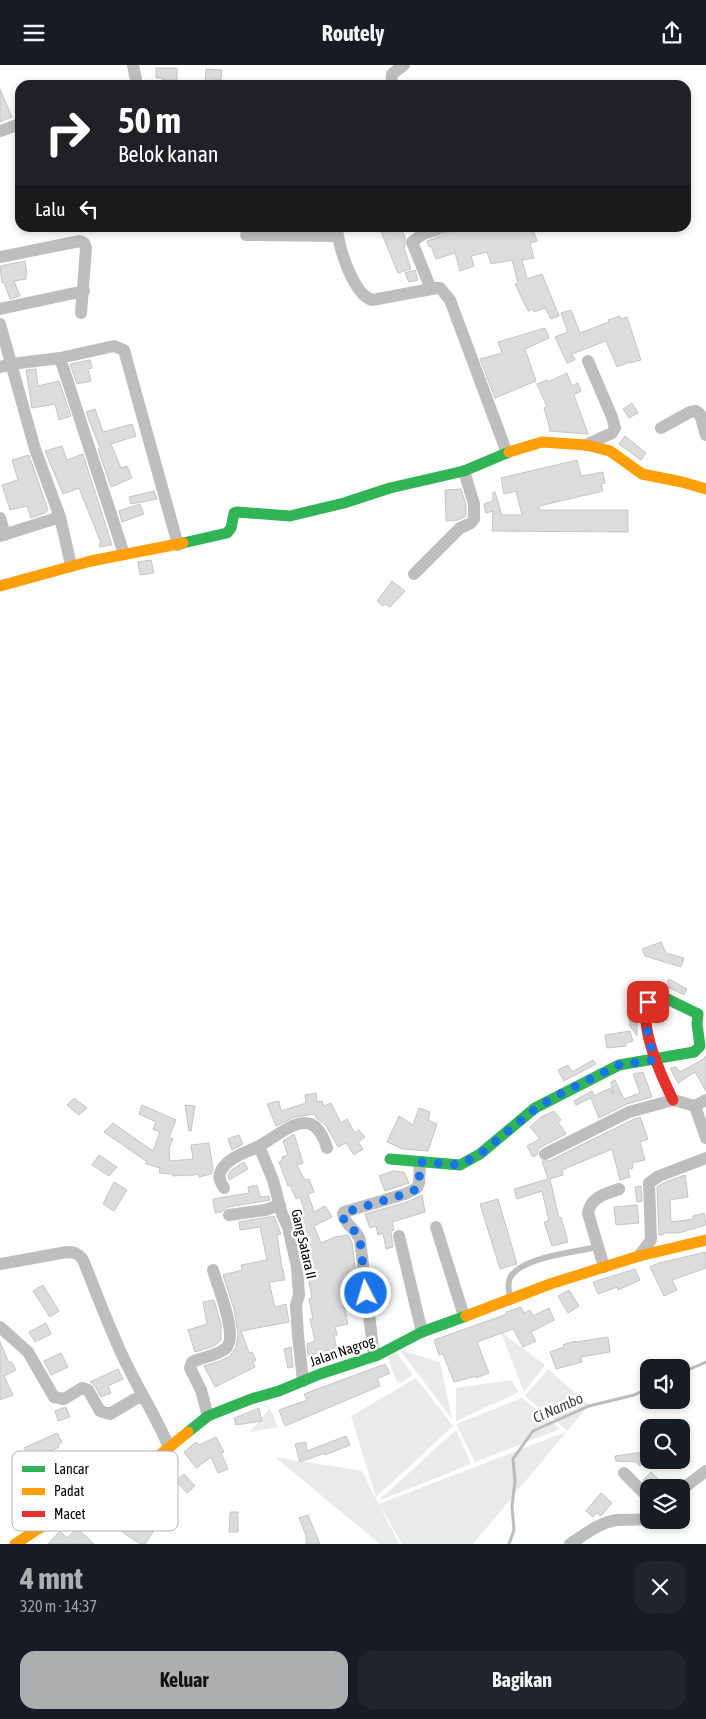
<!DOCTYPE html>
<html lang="id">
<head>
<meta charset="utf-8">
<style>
  :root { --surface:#171b24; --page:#20242c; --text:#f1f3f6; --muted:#9ea1a6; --accent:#adaeaf }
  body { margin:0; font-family:"Asap Condensed",sans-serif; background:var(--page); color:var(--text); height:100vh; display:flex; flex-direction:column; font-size:19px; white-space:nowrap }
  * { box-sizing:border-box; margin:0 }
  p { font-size:16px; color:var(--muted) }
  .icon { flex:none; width:28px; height:28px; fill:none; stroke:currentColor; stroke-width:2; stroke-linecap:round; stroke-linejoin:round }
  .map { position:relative; height:1479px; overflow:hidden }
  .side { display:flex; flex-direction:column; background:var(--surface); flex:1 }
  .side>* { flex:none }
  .top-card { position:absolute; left:15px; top:15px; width:676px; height:152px; border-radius:15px; box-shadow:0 2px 8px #0003; background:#202124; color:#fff; overflow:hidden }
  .tools { position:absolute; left:640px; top:1294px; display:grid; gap:10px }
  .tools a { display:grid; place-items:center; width:50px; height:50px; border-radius:10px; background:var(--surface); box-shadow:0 2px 8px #0003; font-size:25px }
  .pin { position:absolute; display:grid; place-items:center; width:42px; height:42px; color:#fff; margin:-21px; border-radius:10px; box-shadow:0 2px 8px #0006 }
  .me { position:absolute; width:55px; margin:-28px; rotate:355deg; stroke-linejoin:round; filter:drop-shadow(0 0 4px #0008) }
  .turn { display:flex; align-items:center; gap:18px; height:105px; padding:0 20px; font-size:22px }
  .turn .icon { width:65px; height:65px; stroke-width:2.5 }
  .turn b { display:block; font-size:35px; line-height:42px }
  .then { display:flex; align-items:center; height:48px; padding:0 20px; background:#0003; gap:10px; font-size:19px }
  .round { display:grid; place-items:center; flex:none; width:52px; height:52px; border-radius:15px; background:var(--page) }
  .headline { display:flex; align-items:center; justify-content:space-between; height:85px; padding:0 20px }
  h1 { font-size:30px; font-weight:700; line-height:38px; color:var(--accent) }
  .primary-button { display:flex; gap:10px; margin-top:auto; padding:10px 20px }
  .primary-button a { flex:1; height:58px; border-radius:15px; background:var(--accent); color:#111; font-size:20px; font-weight:700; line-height:58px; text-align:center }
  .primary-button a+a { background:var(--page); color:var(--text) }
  header { display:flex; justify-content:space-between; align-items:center; height:65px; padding:0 20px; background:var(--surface); font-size:22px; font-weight:700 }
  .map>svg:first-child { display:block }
</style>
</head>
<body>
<header><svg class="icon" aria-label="menu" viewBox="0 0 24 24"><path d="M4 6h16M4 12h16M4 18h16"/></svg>Routely<svg class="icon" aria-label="share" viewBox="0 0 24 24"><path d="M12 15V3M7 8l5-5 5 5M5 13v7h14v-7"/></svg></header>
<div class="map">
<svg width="706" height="1479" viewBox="0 0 706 1479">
  <rect width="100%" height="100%" fill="#fff"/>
  <path fill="#eaeaea" d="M501 1267 545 1300 524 1327Z
    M400 1285 440 1297 452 1354Z
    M396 1287 413 1310 398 1319 387 1292Z
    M548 1304 589 1340 473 1479H402L379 1439 568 1366 525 1331Z
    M416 1313 453 1361 376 1432 351 1351Z
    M511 1315 519 1327 456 1356V1323Z
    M522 1333 560 1364 475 1397 456 1359Z
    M270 1343 278 1362 250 1367Z
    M456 1365 471 1399 378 1436Z
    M275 1392 362 1406 399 1479H380Z"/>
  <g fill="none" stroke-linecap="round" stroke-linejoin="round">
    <path stroke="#bcbcbc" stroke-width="3" d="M681 1308 706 1297
      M509 1479 514 1465 512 1441 515 1416 513 1394 533 1366 589 1341 634 1330 649 1323"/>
  </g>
  <path fill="#dcdcdc" stroke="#c5c5c5" d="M156 3H177V15H162V13H156Z
    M206 4 222 5 221 15 215 14V19L205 18Z
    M0 24 12 52 0 57Z
    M379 162H401L405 173V182L404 183 411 204 398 208Z
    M466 162H514L515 166 524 162H532L537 176 530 178 534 193 522 195 527 214 542 209 559 251 551 254 545 243 534 247 533 244 528 246 515 219 518 218 512 195 491 199 487 187 471 191 474 201 460 206 455 188 436 194 431 181 429 182 427 176Z
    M25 196 27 209H26V214L14 216 20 231 10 234 4 217 2 218 0 201Z
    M415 205 418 215 409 217 405 208Z
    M571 245 580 268 609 257 608 255 620 251 621 254 627 252 641 295 630 298V297L617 302 606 276 572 289 575 295 567 298 555 272 568 267 561 248Z
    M545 263 549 273 525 284 536 316 495 333 480 294 502 288 498 277Z
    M90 295 92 303 88 304 91 316 77 319 70 299Z
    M36 304 38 321 59 316 71 351 59 355 55 339 32 343 26 305Z
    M567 308 572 321 578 318 581 326 574 330 588 369 549 366 550 364 544 343 547 342 537 319 547 315 548 317Z
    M632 338 638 348 629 353 623 344Z
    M95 344 103 367 132 359 136 371 111 379 121 403 127 401 132 413 111 422 98 384 100 383 86 347Z
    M625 371 646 388 641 395 619 379Z
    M62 381 67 395 83 389 112 480 100 482 99 479 101 478 79 423 63 429 45 386Z
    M29 390 48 445 45 448 31 453 27 441 10 445 2 420 18 415 12 395Z
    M577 395 581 411 603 407 605 418 601 419 603 426 539 441V445H628V467L492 466 493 446 486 448 484 439 493 436V427H495L502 450H522L516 426 504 429 501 413Z
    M461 424 466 440V451L459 455 446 456 445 425Z
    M154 426 157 434 131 439 129 432Z
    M140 439 144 449 122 457 119 446Z
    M151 495 154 508 140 510 138 497Z
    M392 516 405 526 390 542 385 539 383 541 377 536Z
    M661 877 666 888 684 893 681 902 645 891 642 884Z
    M669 914 687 924 684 930 666 921Z
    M629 936H637V971L630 961Z
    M630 966 633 976 626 978V981L607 983 605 970Z
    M706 991V1026L695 1007 678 1018 670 1003 676 1002 680 1007 702 995Z
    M593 995 596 999 564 1016 558 1005 568 1000 572 1007Z
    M643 1007 652 1032 627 1039 599 1053 591 1033 576 1040 574 1036 592 1026 594 1031 610 1023 613 1029 611 1017 615 1015 624 1034 640 1028 633 1009Z
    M316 1028 317 1037 322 1036 324 1041 331 1038 341 1058 347 1054 355 1068 359 1065 365 1072 358 1077 363 1084 354 1090 346 1078 338 1082 325 1059H324L316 1053 315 1049 295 1052 276 1061 267 1039 279 1036 281 1046 306 1038 305 1030Z
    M74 1033 87 1043 79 1050 67 1040Z
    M142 1040 176 1055 169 1073 173 1074 169 1083 170 1096 193 1094 191 1080 209 1078 213 1104 211 1109 199 1112V1109L189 1111 188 1110 173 1111V1109L159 1108 160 1103 146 1099V1096L104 1067 113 1058 153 1086 160 1067 153 1064 156 1057 139 1049Z
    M185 1040 195 1041 191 1066H189Z
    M419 1043 430 1047 428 1055 437 1059 428 1086 403 1084 387 1077 399 1051 413 1060Z
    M554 1046 561 1055 558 1057 566 1069 541 1082 538 1085 537 1090 533 1092 527 1081 540 1074 530 1062 541 1052Z
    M640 1052 648 1074 640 1077 645 1095 632 1098 633 1103 628 1104 630 1112 620 1115 612 1084 562 1105 563 1110 550 1114 559 1153 561 1152 568 1177 552 1181 544 1157 549 1156 542 1126 517 1134 514 1124 548 1114 542 1096H549L632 1055Z
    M294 1069 303 1098 297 1100 305 1115 309 1114 314 1127 308 1129 314 1147 325 1141 332 1152 314 1161 321 1178 335 1172 348 1170 352 1177 359 1232 343 1236 348 1259 335 1262 337 1270H334L338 1289 329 1291 328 1285 308 1291 307 1279 315 1276 310 1254H313L309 1234 312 1233 308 1212H306L305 1200 293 1154 305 1148 300 1132 296 1134 290 1120 288 1121 279 1097 283 1095 282 1092 288 1090 283 1076Z
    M239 1070 243 1079 232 1085 228 1074Z
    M99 1090 117 1102 109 1111 92 1100Z
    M244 1097 248 1104 229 1115 228 1111 230 1106Z
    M393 1106 404 1107 409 1118 385 1126 379 1111Z
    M685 1110 688 1132 670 1135 671 1157 693 1154V1151L704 1148 706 1160 679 1168H663V1170H659L657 1122 663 1118Z
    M114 1117 127 1125 114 1146 103 1139Z
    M257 1120 260 1132 269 1131 270 1135 228 1142 221 1147 215 1148 213 1134 249 1128 248 1122Z
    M641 1121 642 1136 637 1137 635 1122Z
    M422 1130 425 1147 392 1157 394 1165 391 1167 393 1182 386 1184 383 1168 378 1170 376 1161 370 1163 365 1149 407 1137Z
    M498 1134 517 1199 500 1204 480 1139Z
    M637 1140 639 1158 616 1160 614 1142Z
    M274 1151 281 1169 277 1170 282 1204H283L285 1215 269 1217 275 1242 286 1239 289 1257 241 1266 249 1288 252 1287 256 1295 253 1297 255 1302 215 1322 204 1301 220 1296 230 1291 236 1282 238 1270 234 1244 223 1210 242 1205 241 1200 267 1195 260 1162 240 1165 239 1157Z
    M706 1187V1203L672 1215 677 1225 664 1231 650 1202 659 1198Z
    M635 1204 640 1215 618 1225 617 1222 598 1229 593 1217Z
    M43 1220 59 1246 50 1252 33 1226Z
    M569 1225 579 1241 568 1248 558 1231Z
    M214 1235 221 1259V1275L214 1281 195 1287 188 1265 207 1259 203 1237Z
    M521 1242 524 1248 530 1245 533 1251 549 1243 554 1255 531 1267 536 1276 523 1282 513 1264 477 1277 489 1308 476 1313V1311L454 1317 443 1289 439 1290 434 1275 507 1249 506 1247Z
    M46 1258 51 1269 35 1277 29 1267Z
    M608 1272 610 1287 581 1292 582 1297 556 1304 550 1287 564 1282 563 1280 575 1276 576 1277Z
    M0 1277 9 1298 11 1296 16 1305 4 1311 13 1330 0 1335Z
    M291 1282 293 1302 288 1303 284 1284Z
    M61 1288 68 1302 51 1310 44 1296Z
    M385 1299 390 1308 377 1314 380 1321 285 1361 279 1345 307 1335 304 1329Z
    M118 1304 123 1314 108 1321 111 1328 101 1332 95 1321 90 1317Z
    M66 1342 70 1352 58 1356 55 1346Z
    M259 1343 262 1356 236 1360 234 1353Z
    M57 1368 62 1377 58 1380 59 1382 40 1391 51 1408 39 1416 29 1400 33 1398 24 1383Z
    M346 1371 350 1380 325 1390V1388L300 1397 295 1379 306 1377 307 1386Z
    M216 1372 224 1387 221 1388 228 1404 218 1408 211 1392 196 1403 184 1387 196 1377 199 1380Z
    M644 1387 649 1392 640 1401 636 1397 616 1396 615 1391Z
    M651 1407 661 1417 655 1422H650L643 1415Z
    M184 1409 195 1421 187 1428 176 1416Z
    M145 1423 162 1438 146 1457 155 1464 145 1479H140L109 1458 97 1444 107 1438 110 1441 122 1431 130 1440Z
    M601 1428 612 1438 601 1451 597 1448 593 1452 586 1446Z
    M230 1447H238V1467H229Z
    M308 1450 320 1479H306V1470L299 1453Z
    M77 1463 94 1479H48L60 1466 67 1473Z"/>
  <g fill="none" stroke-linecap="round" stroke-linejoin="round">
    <path stroke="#bebebe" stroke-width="6" d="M510 1233C509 1227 507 1219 510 1213 520 1192 576 1187 597 1182"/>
    <path stroke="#bebebe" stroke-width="12" d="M133 0 137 20
      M391 20 392 9 404 0
      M0 66 20 59
      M337 162C338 181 353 229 372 235L437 223H440L450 235 507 388
      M246 170 338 171
      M0 192 80 176 84 178 86 183 81 248
      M431 224 412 177 423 169 445 162
      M0 244 84 226
      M0 259 35 384 60 452 71 500
      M60 293 124 489
      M0 302 11 299 60 293 114 281 124 285 178 480
      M661 363 690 347 696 346 700 349 706 370
      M586 380 612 368 615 363 612 352 588 296
      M0 453 5 470
      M0 471 60 452
      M414 509 460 463 471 458 474 454V439L464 406
      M695 1041 706 1073
      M259 1081 273 1115 282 1149 288 1162 297 1202 299 1230 296 1240 298 1271 303 1316
      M545 1089 629 1047 673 1035 695 1041 706 1035
      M224 1123C221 1118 217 1112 221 1106 228 1092 246 1088 259 1081 285 1067 313 1036 327 1083
      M229 1150 265 1145 280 1140
      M436 1162 464 1251
      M399 1171 422 1267
      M639 1191 649 1178 651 1174 649 1118 659 1111 706 1093
      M0 1199 67 1187C75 1187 79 1189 83 1195 97 1229 109 1263 125 1296 139 1325 156 1352 169 1382
      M604 1202 588 1148C591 1132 605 1129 619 1124
      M0 1262 28 1287 54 1332 64 1334 82 1323 88 1325 100 1346 110 1349 135 1334 143 1331
      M374 1291 360 1175C357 1164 345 1161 343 1149L344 1147 405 1129 417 1123 419 1118 420 1097
      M208 1351 201 1325 190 1303 192 1297C202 1292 216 1291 225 1284 240 1273 217 1220 213 1205
      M624 1408 649 1433
      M681 1425 706 1406
      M570 1479C584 1470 600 1457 617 1455 629 1454 636 1456 649 1453"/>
    <path stroke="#30b455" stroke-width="11" d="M183 478 227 468 231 463 234 448 237 447 290 451 344 438 390 423 464 406 509 387
      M390 1094 460 1100 480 1089 535 1043 619 1000 694 987 700 981 697 959 698 949 657 929H652
      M188 1367 208 1351 251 1334 279 1326 320 1309 378 1290 422 1267 466 1251"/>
    <path stroke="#ff9f0a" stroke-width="11" d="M509 387 542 377 586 380 610 386 642 409 682 417 706 424
      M0 521 91 496 183 478
      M466 1251 550 1219 639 1191 706 1175
      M15 1479 38 1464 140 1406 188 1367"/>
    <path stroke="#e5322d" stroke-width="11" d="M652 929C633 953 662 1012 673 1035"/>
  </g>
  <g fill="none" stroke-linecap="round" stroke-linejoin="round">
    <path stroke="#1a73e8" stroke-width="9" stroke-dasharray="0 16.2" d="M366 1228 360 1175 358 1169 344 1157 343 1148 405 1129 417 1124 419 1118 420 1097 460 1100 480 1089 535 1044 558 1030 619 1000 654 995 647 965 648 937"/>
  </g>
  <g text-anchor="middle" stroke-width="5" stroke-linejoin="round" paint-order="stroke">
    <g font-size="14" fill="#000" stroke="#fff">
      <text transform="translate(304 1179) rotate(77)" y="5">Gang Satara II</text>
      <text transform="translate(342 1286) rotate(-19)" y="5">Jalan Nagrog</text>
    </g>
    <g font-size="15" font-style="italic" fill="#404040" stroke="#fff">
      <text transform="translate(558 1343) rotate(-24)" y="5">Ci Nambo</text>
    </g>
  </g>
  <rect x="12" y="1386" width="166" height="80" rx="8" fill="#fff" stroke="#b2b2b2" stroke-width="1"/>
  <rect x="22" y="1401" width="23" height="6" fill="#30b455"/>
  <rect x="22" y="1423" width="23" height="7" fill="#ff9f0a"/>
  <rect x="22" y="1446" width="23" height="6" fill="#e5322d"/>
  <g font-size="14" fill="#000">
    <text x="54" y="1409">Lancar</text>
    <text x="54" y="1431">Padat</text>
    <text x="54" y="1454">Macet</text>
  </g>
</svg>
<div class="tools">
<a><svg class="icon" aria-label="sound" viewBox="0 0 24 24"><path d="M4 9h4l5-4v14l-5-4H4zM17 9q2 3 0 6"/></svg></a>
<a><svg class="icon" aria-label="search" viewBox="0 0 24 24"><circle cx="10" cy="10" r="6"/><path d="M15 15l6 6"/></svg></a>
<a><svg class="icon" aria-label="layers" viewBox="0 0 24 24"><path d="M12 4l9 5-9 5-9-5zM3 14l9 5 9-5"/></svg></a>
</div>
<div class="pin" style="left:648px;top:937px;background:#d93025"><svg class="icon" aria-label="arrive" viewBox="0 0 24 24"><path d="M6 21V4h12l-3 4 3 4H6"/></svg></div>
<svg class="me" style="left:366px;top:1228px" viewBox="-20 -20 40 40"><circle r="17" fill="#1a73e8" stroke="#fff" stroke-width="3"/><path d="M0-11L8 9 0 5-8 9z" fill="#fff"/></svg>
<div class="top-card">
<div class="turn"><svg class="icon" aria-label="right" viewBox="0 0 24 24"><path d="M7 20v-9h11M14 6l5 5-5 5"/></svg><div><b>50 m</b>Belok kanan</div></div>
<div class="then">Lalu<svg class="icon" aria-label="left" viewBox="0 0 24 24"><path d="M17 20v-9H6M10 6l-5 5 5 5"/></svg></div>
</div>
</div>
<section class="side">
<div class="headline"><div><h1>4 mnt</h1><p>320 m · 14:37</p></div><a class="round"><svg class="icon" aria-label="close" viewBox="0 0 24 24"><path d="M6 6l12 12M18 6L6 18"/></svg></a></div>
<div class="primary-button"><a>Keluar</a><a>Bagikan</a></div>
</section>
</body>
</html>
